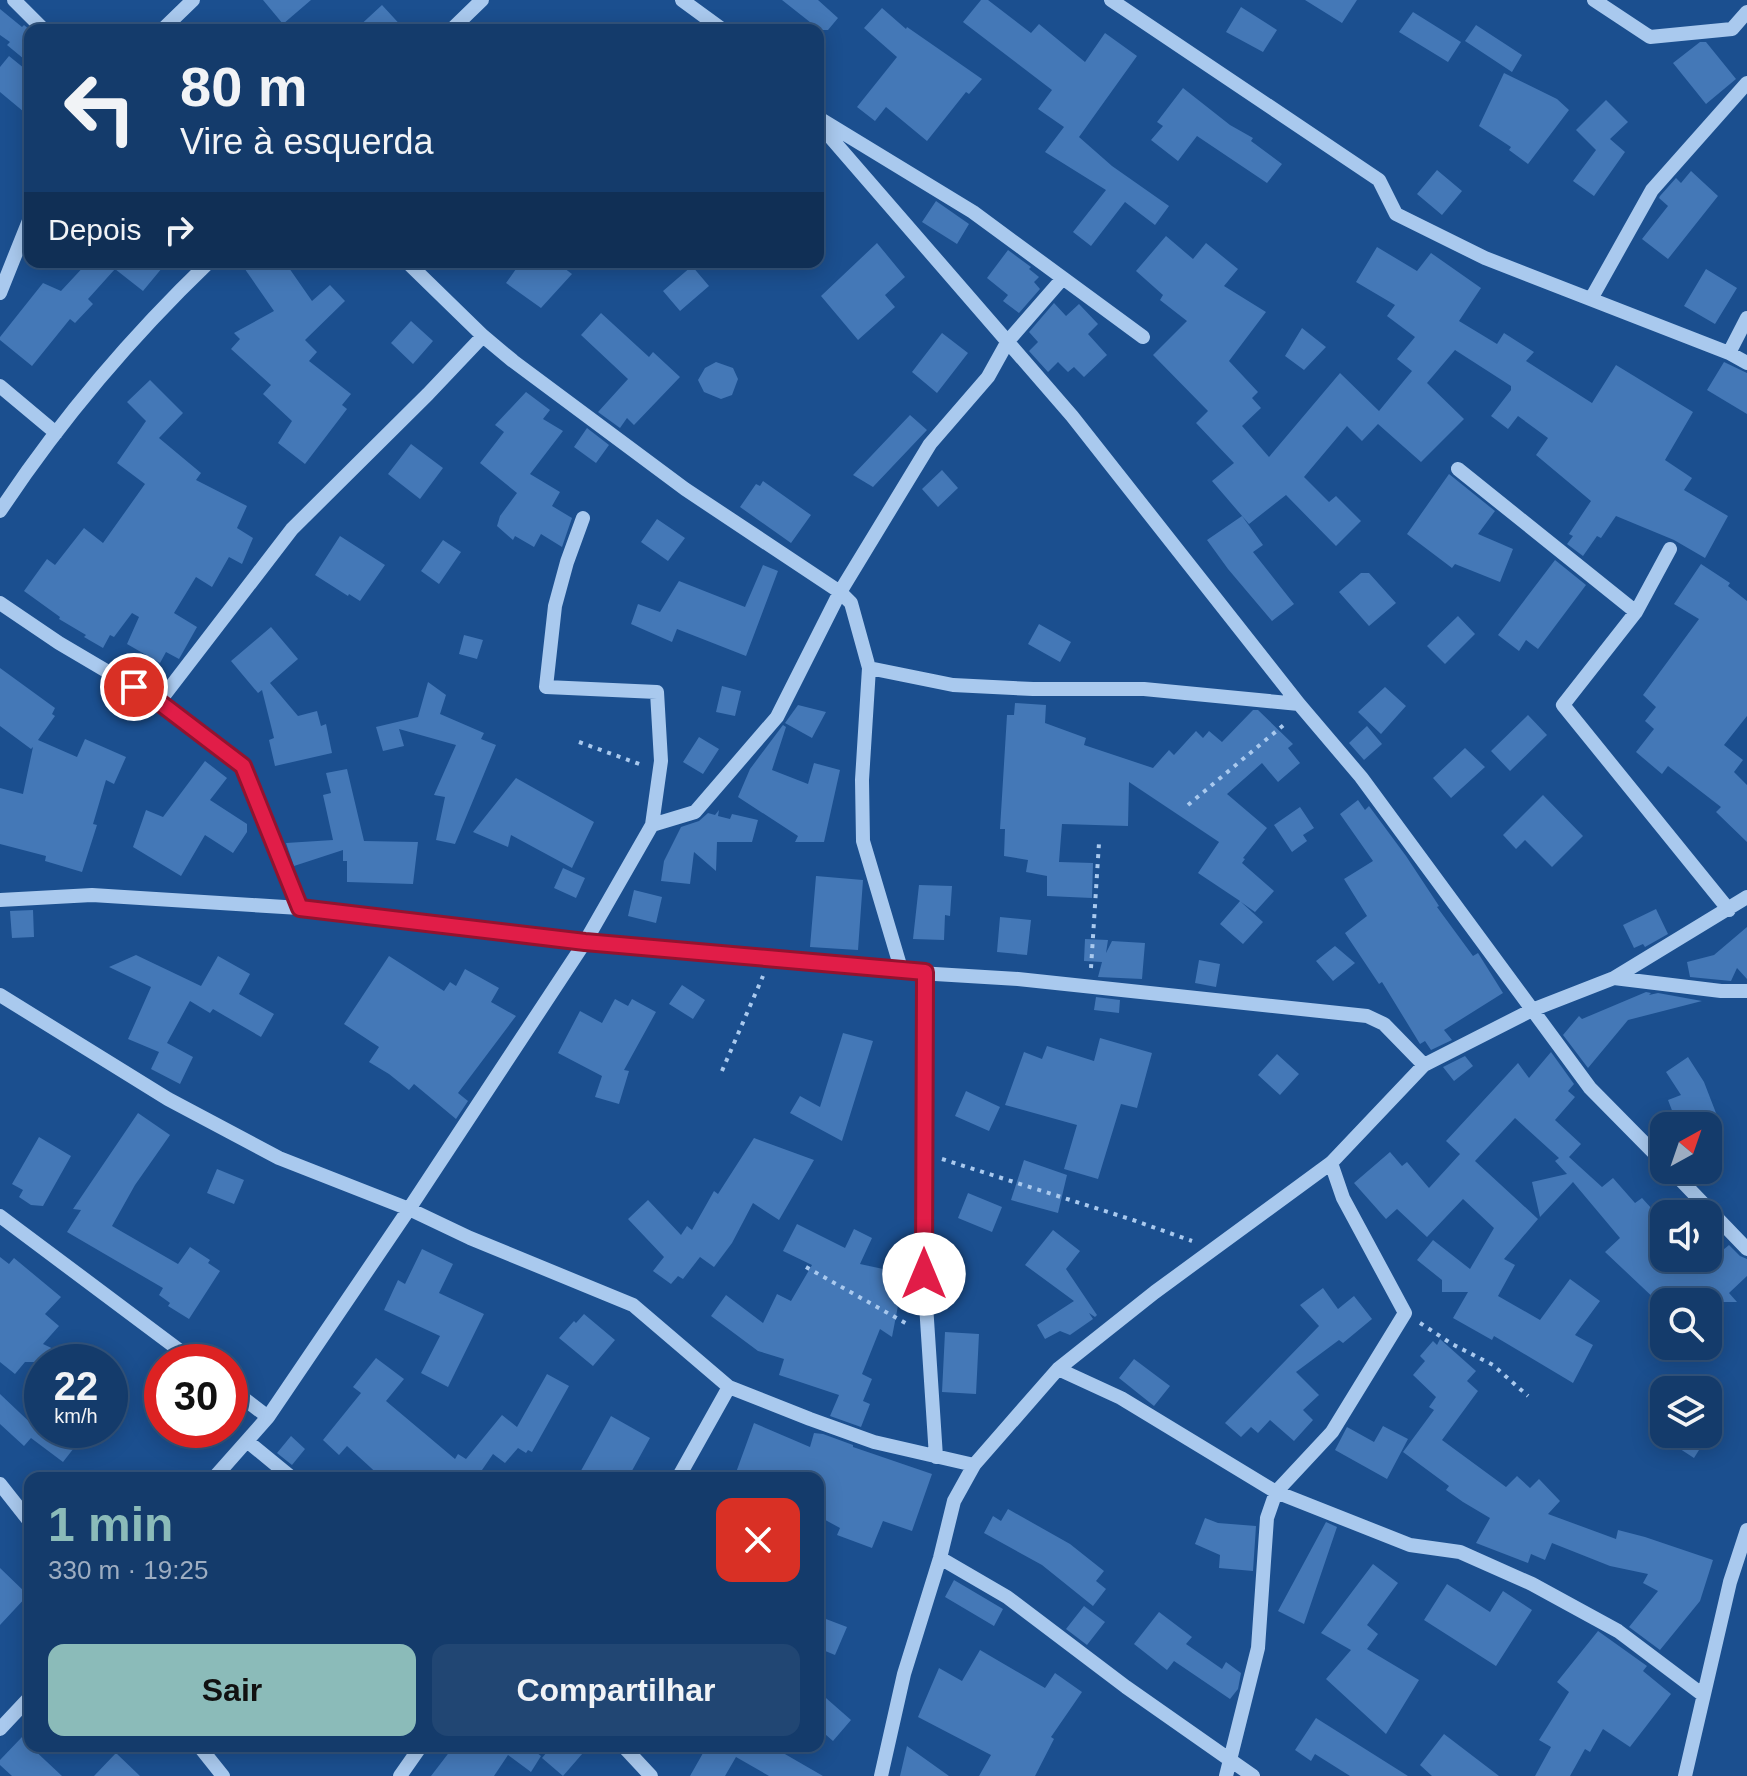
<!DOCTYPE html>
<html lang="pt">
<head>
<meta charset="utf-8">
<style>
  :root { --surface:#143b6b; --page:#214673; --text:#f1f3f6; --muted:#9dadc1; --line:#33557e; --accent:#8bbbb9 }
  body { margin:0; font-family:Helvetica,sans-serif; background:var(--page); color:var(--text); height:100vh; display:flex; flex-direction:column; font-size:30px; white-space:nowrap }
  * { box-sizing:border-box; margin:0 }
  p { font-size:26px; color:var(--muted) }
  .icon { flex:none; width:44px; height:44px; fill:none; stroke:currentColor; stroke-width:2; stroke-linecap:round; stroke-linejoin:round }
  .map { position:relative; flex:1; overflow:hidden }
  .details { position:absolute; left:24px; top:1472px; width:800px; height:280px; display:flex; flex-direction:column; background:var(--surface); border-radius:16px; box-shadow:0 4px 20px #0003,0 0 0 2px var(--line) }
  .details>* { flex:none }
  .banner { position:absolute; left:24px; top:24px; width:800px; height:244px; border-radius:16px; box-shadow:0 4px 20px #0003,0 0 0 2px var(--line); background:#143b6b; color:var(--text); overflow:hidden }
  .needle { width:52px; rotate:40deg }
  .controls { position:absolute; left:1650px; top:1112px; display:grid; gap:16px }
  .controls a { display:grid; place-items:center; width:72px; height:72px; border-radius:16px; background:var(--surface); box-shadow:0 4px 20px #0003,0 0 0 2px var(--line); font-size:40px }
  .speed { position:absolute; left:24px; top:1344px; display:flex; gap:16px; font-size:40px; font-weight:700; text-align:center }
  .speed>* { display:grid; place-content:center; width:104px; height:104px; border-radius:50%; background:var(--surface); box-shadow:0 4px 20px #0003,0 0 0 2px var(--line); line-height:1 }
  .speed small { font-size:20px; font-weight:400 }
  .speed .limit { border:12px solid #d22; background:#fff; color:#111 }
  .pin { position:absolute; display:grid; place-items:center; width:68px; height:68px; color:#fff; margin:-34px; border:4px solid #fff; border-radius:50%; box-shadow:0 2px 8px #0007 }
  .me { position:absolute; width:88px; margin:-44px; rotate:0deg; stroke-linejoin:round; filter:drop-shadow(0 0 6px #0008) }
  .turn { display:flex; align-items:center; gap:28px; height:168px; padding:0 24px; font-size:36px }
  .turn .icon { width:104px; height:104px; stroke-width:2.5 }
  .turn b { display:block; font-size:56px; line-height:68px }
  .then { display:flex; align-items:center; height:76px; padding:0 24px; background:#0003; gap:16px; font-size:30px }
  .round { display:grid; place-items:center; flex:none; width:84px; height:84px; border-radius:16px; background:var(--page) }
  .head { display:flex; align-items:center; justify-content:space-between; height:136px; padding:0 24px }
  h1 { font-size:48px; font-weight:700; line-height:60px; color:var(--accent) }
  .cta { display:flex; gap:16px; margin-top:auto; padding:16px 24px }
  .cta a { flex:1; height:92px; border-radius:16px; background:var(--accent); color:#111; font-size:32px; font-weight:700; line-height:92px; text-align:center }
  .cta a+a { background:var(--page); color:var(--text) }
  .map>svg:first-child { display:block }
</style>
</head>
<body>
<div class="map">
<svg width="1747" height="1776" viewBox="0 0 1747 1776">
  <rect width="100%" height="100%" fill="#1b4f8f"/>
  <path fill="#4478b7" d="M263 0H311L283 24Z
    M782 0H818L838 18 828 30H820Z
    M981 0H988L1031 33 1039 24 1085 62 1105 33 1137 56 1079 137 1112 166 1169 206 1155 225 1125 202 1091 246 1073 232 1106 190 1045 152 1064 127 1038 109 1052 90 963 22Z
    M1305 0H1357L1342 23Z
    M382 5 405 30H355Z
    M1241 7 1277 30 1263 52 1226 32Z
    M882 8 906 29 907 27 982 79 969 94 966 92 927 141 886 107 875 121 857 107 897 57 864 28Z
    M0 9 22 27 24 25 30 30V64L7 45 10 42 0 35Z
    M1413 12 1461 42 1448 62 1399 32Z
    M1476 25 1522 55 1512 72 1465 41Z
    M1700 42H1706L1736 79 1706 104 1673 63Z
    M9 56 30 73V117L0 92V67Z
    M1504 73 1557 99 1569 110 1528 164 1509 150 1511 147 1479 126Z
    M1183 88 1230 125 1253 138 1251 141 1282 164 1267 183 1197 136 1178 161 1151 140 1163 126 1157 122Z
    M1606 100 1628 122 1610 139 1625 152 1594 196 1573 181 1596 150 1576 130Z
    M1437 170 1462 191 1442 215 1417 194Z
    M1691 171 1718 196 1668 259 1642 239 1668 206 1659 198 1660 196 1676 178 1681 183Z
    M936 201 969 224 957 244 922 222Z
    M1166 236 1193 259 1206 243 1238 269 1224 286 1266 312 1229 361 1258 392 1252 398 1261 408 1242 426 1269 457 1340 373 1379 411 1412 371 1397 359 1415 337 1387 316 1395 305 1356 282 1377 247 1417 271 1431 253 1481 288 1459 321 1497 344 1504 333 1534 352 1526 361 1592 403 1616 365 1693 412 1665 460 1692 478 1684 490 1728 516 1705 558 1674 540 1616 516 1601 538 1597 536 1583 556 1567 544 1573 536 1569 534 1591 501 1536 455 1548 438 1518 416 1508 429 1491 416 1511 390V386L1455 350 1427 383 1464 419 1421 462 1378 424 1362 441 1347 426 1304 477 1329 502 1336 496 1361 521 1336 546 1286 495 1249 524 1212 481 1234 463 1196 423 1208 411 1153 355 1187 321 1160 300 1163 295 1136 271Z
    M877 243 905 277 885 295 895 307 858 340 821 296Z
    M1008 250 1031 267 1029 269 1039 277 1034 282 1040 289 1019 313 1003 301 1008 295 987 278Z
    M88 262H167L143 291 115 269 88 299 93 304 75 323 70 319 32 366 0 340V337L43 283 61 291Z
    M240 262H281L287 269 289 268 312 301 330 285 345 301 305 340 317 352 309 361 351 394 342 405 347 409 305 464 278 443 292 421 263 394 271 385 231 349 240 339 234 333 274 311Z
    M521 262H556L572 274 541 308 506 283Z
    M692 266 709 286 680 311 663 291Z
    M1706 269 1737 288 1715 324 1684 306Z
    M1054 303 1066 316 1079 304 1098 324 1088 334 1107 355 1084 377 1074 367 1068 372 1058 362 1048 372 1029 351 1038 342 1029 332Z
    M601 313 649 357 653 352 680 377 634 425 627 418 620 428 598 412 628 379 581 335Z
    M411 321 433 341 413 364 391 343Z
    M1302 328 1326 347 1304 370 1285 356Z
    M942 333 968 353 937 393 912 372Z
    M716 362 733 368 738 379 732 395 721 399 704 392 698 380 705 368Z
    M1724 362 1747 373V414L1707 390Z
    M150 380 183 413 159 438 201 473 196 480 247 506 237 528 253 538 242 564 229 557 212 587 196 577 174 613 197 627 179 659 166 652 160 663 127 644 139 617 132 613 114 637 110 635 103 648 84 637 86 635 59 619 60 617 24 591 47 559 55 565 84 528 103 543 145 484 117 463 146 421 127 402Z
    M526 392 550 410 543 419 563 431 530 474 560 492 552 506 572 518 562 547 541 534 534 547 515 536 513 540 497 526 500 516 517 493 480 463 504 432 495 425Z
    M910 415 927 430 873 487 853 475Z
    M587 428 609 445 596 463 574 447Z
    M411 444 443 468 420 499 388 474Z
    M942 470 958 488 938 507 922 489Z
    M1449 474 1495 511 1478 534 1513 549 1500 582 1455 564 1452 568 1407 534Z
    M763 481 811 515 791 543 740 507 756 484 760 486Z
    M1242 516 1263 545 1253 552 1294 604 1272 621 1228 569 1207 540Z
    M657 519 685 538 668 561 641 542Z
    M340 536 385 565 360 601 349 594 348 596 315 575Z
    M443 540 461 552 439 584 421 571Z
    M1555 560 1586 585 1538 649 1526 640 1519 651 1498 635Z
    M1701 564 1730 583 1728 586 1747 601V716L1724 745 1743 760 1734 772 1747 785V842L1716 812 1721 807 1668 766 1662 774 1636 752 1654 729 1645 721 1656 707 1643 695 1699 619 1674 604Z
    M763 565 778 571 746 656 677 629 672 642 631 624 638 604 660 612 679 581 745 607Z
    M1361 573H1369L1396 603 1369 626 1339 592Z
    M1458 616 1475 634 1445 664 1427 646Z
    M1039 624 1071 642 1060 662 1028 644Z
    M271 627 298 659 270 683 298 716 317 711 321 726 326 724 332 753 275 766 269 740 274 738 262 690 258 693 231 661Z
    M464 635 483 640 477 659 459 654Z
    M0 668 55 708 52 714 55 716 38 740 77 757 85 739 126 757 114 784 106 780 93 824 97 825 82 872 45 861 46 856 0 844V788L23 794 33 747 31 749 0 726Z
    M428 682 446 695 440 714 484 733 481 739 496 745 455 844 436 840 445 797 434 795 456 745 399 729 404 746 383 751 376 727 418 717Z
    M722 686 741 691 735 716 716 712Z
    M1385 687 1406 706 1381 734 1358 712Z
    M1015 703 1046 705 1045 723 1086 738 1084 745 1153 768 1169 750 1174 755 1196 731 1203 738 1209 731 1222 742 1253 710H1258L1293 744 1288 748 1300 763 1278 782 1262 763 1227 794 1267 828 1243 858 1245 859 1242 863 1274 891 1255 912 1241 902 1263 922 1243 944 1220 924 1240 901 1198 873 1219 842 1129 782 1128 826 1062 824 1059 862 1093 863 1092 898 1047 896V876L1026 872 1028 860 1004 856 1005 829H1000L1007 715H1014Z
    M798 705 826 712 812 738 785 723Z
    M1528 715 1547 735 1510 771 1491 751Z
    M783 725 786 727 772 770 808 784 814 763 840 770 824 842H795L798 836 738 797 750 769Z
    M1367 726 1382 744 1364 760 1349 743Z
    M699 737 719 749 703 774 683 762Z
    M1465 748 1485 767 1451 798 1433 778Z
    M205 761 227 778 210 800 247 824V832L233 853 205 835 181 876 133 847 146 810 163 817Z
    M347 769 364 841 418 842 413 884 347 882V861H343V850L294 866 286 843 333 840 323 795 331 793 326 773Z
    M516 778 594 822 572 868 511 835 508 847 473 832Z
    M1543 795 1583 836 1552 867 1525 840 1516 849 1503 835Z
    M1358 800 1365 810 1369 806 1406 856 1439 906 1437 907 1473 956 1478 953 1503 993 1444 1030 1452 1040 1431 1050 1425 1041 1420 1044 1382 982 1379 984 1345 933 1367 916 1344 879 1373 861 1340 814Z
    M1300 807 1314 828 1303 835 1307 841 1292 852 1274 825Z
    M719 810 718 816 730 819 732 814 758 820 752 842H717L716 871 694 852 690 884 661 881 664 861 681 827 699 821 708 813 715 815Z
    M563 868 585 878 576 898 554 888Z
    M816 876 863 880 858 950 810 947Z
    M919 885 952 886 950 916 945 915 944 940 913 939Z
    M634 890 662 897 656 923 628 916Z
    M1656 909 1668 934 1645 947 1643 944 1634 948 1623 925Z
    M33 910 34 937 12 938 10 911Z
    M1000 917 1031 920 1027 955 997 952Z
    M1747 927V979L1737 968 1731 981 1690 977 1687 962 1714 955Z
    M1085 939 1108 940 1106 953 1112 941 1145 943 1142 979 1098 977 1102 962 1084 961Z
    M1335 946 1355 963 1333 981 1316 961Z
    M136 955 201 986 218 956 250 974 239 994 274 1014 261 1037 213 1009 210 1013 190 1001 167 1043 193 1057 180 1084 151 1069 159 1052 128 1039 151 987 109 967Z
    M389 956 444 991 450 982 456 986 465 969 499 988 491 1002 516 1016 458 1093 468 1101 456 1119 414 1084 409 1090 389 1074 369 1062 379 1047 344 1024Z
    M1199 960 1220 964 1216 987 1195 983Z
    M682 985 705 1000 693 1019 669 1004Z
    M1646 992 1651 993 1649 995 1658 993 1702 1001 1628 1020 1588 1068 1563 1035 1579 1016 1582 1019Z
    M1096 997 1120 1000 1119 1013 1094 1010Z
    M615 999 628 1006 632 999 656 1012 624 1070 629 1071 619 1104 595 1097 602 1076 558 1053 580 1011 602 1023Z
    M843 1033 873 1041 842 1141 790 1113 800 1096 820 1107Z
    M1100 1038 1152 1053 1137 1108 1121 1104 1098 1179 1064 1169 1077 1125 1005 1105 1024 1052 1042 1059 1047 1046 1094 1061Z
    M1551 1052 1574 1084 1568 1091 1575 1097 1555 1120 1581 1144 1569 1157 1602 1187 1613 1178 1635 1203 1642 1198 1664 1222V1258H1697L1708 1270V1235L1723 1250 1729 1245 1740 1256 1747 1259V1276L1729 1293 1737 1302H1720L1708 1314V1302H1658L1605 1252 1620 1238 1573 1182 1540 1217 1532 1182 1567 1174 1555 1161 1559 1158 1515 1118 1475 1161 1538 1219 1504 1259 1515 1265 1498 1296 1540 1320 1570 1279 1600 1301 1575 1335 1593 1345 1573 1383 1494 1336 1492 1340 1453 1318 1468 1292H1442V1280L1417 1260 1433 1240 1470 1269 1494 1228 1463 1199 1427 1237 1397 1209 1386 1219 1354 1183 1390 1152 1402 1166 1407 1162 1429 1188 1460 1154 1446 1141 1518 1063 1529 1078Z
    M1277 1054 1299 1074 1280 1095 1258 1075Z
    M1465 1056 1473 1066 1454 1081 1443 1067Z
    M1688 1057 1704 1082 1721 1126H1678L1668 1100 1681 1095 1666 1072Z
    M966 1091 1000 1107 989 1131 955 1116Z
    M138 1113 170 1135 135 1185 112 1226 178 1264 190 1247 210 1260 208 1263 220 1271 189 1319 168 1306 170 1303 159 1295 163 1288 67 1232 81 1210 73 1209Z
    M39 1137 71 1156 43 1206 31 1205 19 1197 23 1190 12 1184Z
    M754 1138 814 1160 779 1220 753 1203 732 1243 714 1267 700 1257 683 1279 678 1276 671 1284 653 1271 664 1257 628 1219 648 1200 681 1235 687 1226 692 1230 714 1191 718 1194Z
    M1024 1160 1067 1175 1058 1213 1011 1200Z
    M217 1169 244 1180 234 1204 207 1193Z
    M968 1193 1002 1207 992 1232 958 1218Z
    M797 1224 845 1248 854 1229 872 1238 860 1264 897 1272 895 1284 902 1285 892 1337 880 1329 862 1374 872 1379 863 1401 870 1404 861 1427 830 1416 839 1395 779 1375 784 1359 758 1351 711 1316 726 1295 763 1323 777 1294 791 1301 812 1265 783 1251Z
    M1053 1230 1080 1251 1066 1269 1097 1315 1095 1317 1089 1313 1093 1319 1070 1335 1060 1331 1045 1339 1037 1325 1074 1301 1025 1265Z
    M422 1249 453 1264 439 1293 484 1314 448 1387 421 1373 440 1336 384 1310 398 1280 405 1284Z
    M0 1257 9 1264 14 1258 61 1297 45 1314 59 1326 43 1344 81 1362H25L15 1374 0 1362Z
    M1323 1288 1338 1309 1354 1296 1372 1319 1343 1343 1339 1340 1296 1372 1319 1395 1303 1410 1313 1420 1294 1441 1270 1420 1258 1433 1251 1427 1241 1437 1225 1423 1319 1326 1300 1305Z
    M584 1314 615 1340 593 1366 559 1338 574 1321 576 1323Z
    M945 1332 979 1334 976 1394 942 1392Z
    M1440 1339 1476 1371 1467 1381 1478 1391 1442 1440 1506 1487 1517 1476 1530 1488 1539 1479 1560 1501 1548 1514 1616 1539 1618 1530 1645 1537 1713 1560 1700 1601 1660 1650 1629 1627 1658 1591 1643 1583 1648 1574 1610 1566 1552 1543 1545 1560 1531 1554 1528 1563 1476 1543 1490 1518 1463 1502 1446 1490 1449 1486 1403 1452 1434 1410 1429 1407 1436 1397 1413 1375 1425 1361 1420 1356 1433 1341 1437 1345Z
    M376 1358 404 1379 386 1401 455 1459 458 1454 466 1459 502 1415 517 1427 547 1374 569 1386 532 1452 528 1450 526 1453 518 1448 505 1463 493 1454 482 1470 495 1478H382L347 1446 339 1455 323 1440 361 1393 353 1387Z
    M1134 1359 1170 1386 1154 1406 1119 1378Z
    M0 1394 38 1430H88L63 1462 31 1438 24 1446 0 1424Z
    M611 1416 650 1438 628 1478H577Z
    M754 1423 810 1447 814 1433 823 1434 853 1445V1447L932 1474 912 1531 883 1521 872 1548 837 1535 840 1528 818 1516V1478H734Z
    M1383 1426 1408 1439 1387 1479 1335 1450 1347 1427 1374 1442Z
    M1657 1434H1709L1694 1458Z
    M291 1436 305 1449 292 1465 277 1453Z
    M1008 1509 1070 1544 1104 1571 1096 1581 1106 1589 1093 1606 1042 1565 984 1533 993 1516 1001 1521Z
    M1205 1518 1218 1523 1256 1526 1253 1571 1219 1568 1220 1555 1195 1544Z
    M1326 1522 1337 1527 1304 1624 1278 1611Z
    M1373 1564 1398 1583 1367 1625 1378 1634 1367 1649 1419 1680 1386 1734 1326 1679 1351 1650 1321 1633Z
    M0 1568 28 1595 0 1625Z
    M954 1580 1003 1609 994 1626 945 1597Z
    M1447 1584 1490 1612 1503 1591 1532 1610 1496 1666 1424 1620Z
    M1084 1606 1105 1622 1087 1645 1066 1629Z
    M1159 1612 1192 1637 1186 1644 1222 1669 1226 1662 1241 1673 1238 1689 1230 1699 1174 1661 1167 1670 1134 1644Z
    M818 1616 847 1627 835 1655 818 1648Z
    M1598 1631 1647 1666 1643 1671 1671 1694 1630 1747 1603 1729 1590 1752 1585 1749 1570 1776H1535L1551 1747 1539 1740 1569 1692 1557 1682Z
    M980 1650 1045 1688 1055 1673 1082 1692 1051 1737 1054 1739 1035 1776H979L991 1755 918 1717 939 1668 962 1681Z
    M818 1691 851 1720 833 1741 818 1728Z
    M1316 1718 1408 1776H1350L1315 1754 1311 1761 1295 1750Z
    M1444 1734 1499 1776H1432L1420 1765Z
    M22 1737 30 1746 62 1776H12L0 1765V1760Z
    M454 1746H528L541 1756 531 1772 508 1755 494 1776H431Z
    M552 1746H589L563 1776 542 1758Z
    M707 1746H771L823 1776H769L736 1757 725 1776H690Z
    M907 1746 949 1776H900Z
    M116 1753 140 1776H94Z"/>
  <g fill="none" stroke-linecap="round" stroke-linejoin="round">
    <path stroke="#a9c9ee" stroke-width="4" stroke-dasharray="4 6" stroke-linecap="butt" d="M579 742 642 765
      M1188 805 1286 723
      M1091 968 1099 843
      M722 1071 763 976
      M942 1159 1133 1220 1192 1241
      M806 1267 909 1325
      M1420 1323 1452 1344 1493 1365 1528 1396"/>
    <path stroke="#a9c9ee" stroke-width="14" d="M14 0 44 30
      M682 0 723 30
      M1111 0 1379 180 1396 214 1485 258 1729 353 1747 363
      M1594 0 1650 37 1732 29 1747 12
      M162 30 193 0
      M451 30 482 0
      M822 120 973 212 1143 337
      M818 123 1072 416 1299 704 1361 777 1590 1088 1664 1163
      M407 262 483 336 513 361 685 489 840 592 851 603 869 668 862 780 863 841 902 972
      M0 293 30 218
      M1591 299 1652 190 1747 83
      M1729 353 1747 318
      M0 386 56 433
      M1458 469 1636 612
      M0 511C59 422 133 335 209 262
      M583 518 567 562 555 606 546 687 657 692 661 761 652 825
      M1670 549 1636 612 1563 705 1729 910
      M0 603 59 643 159 702 243 766 300 908
      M869 668 953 685 1033 689H1144L1299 704
      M159 702 292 529 428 394 483 336
      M0 900 92 895 300 908 585 942 902 972 1018 979 1367 1016 1384 1024 1424 1065
      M925 972 924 1274 936 1457
      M1614 978 1721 991H1747
      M0 995 168 1099 279 1158 409 1209 470 1238 633 1305 729 1387 810 1419 874 1442 974 1465
      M1671 1170 1747 1249
      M0 1216 195 1362
      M1058 1369 1121 1398 1276 1492 1410 1545 1460 1552 1532 1584 1618 1631 1703 1695
      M230 1388 268 1417
      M247 1441 292 1478
      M214 1478 268 1417 409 1209 585 942 652 825 695 812 777 717 840 592 930 444 988 377 1008 341 1063 278
      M678 1478 729 1387
      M0 1484 30 1522
      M940 1558 1007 1597 1126 1687 1253 1776
      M0 1729 30 1697
      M199 1746 223 1776
      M623 1746 651 1776
      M400 1776 421 1746
      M881 1776 904 1674 940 1558 954 1501 974 1465 1058 1369 1155 1292 1331 1163 1424 1065 1532 1010 1614 978 1747 897
      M1226 1776 1258 1648 1267 1518 1276 1492 1332 1432 1405 1313 1343 1198 1331 1163
      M1685 1776 1730 1582 1747 1530"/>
  </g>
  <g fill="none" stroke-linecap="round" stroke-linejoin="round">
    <defs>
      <path id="route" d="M134 687 159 702 243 766 300 908 585 942 925 972 924 1274"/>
    </defs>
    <use href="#route" stroke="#92132f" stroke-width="20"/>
    <use href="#route" stroke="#e11d48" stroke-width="14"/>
  </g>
</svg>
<div class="controls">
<a><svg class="needle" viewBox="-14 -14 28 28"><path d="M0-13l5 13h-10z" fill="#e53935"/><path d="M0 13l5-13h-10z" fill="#9dadc1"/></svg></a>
<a><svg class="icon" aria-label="sound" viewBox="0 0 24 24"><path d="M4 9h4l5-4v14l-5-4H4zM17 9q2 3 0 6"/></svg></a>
<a><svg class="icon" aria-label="search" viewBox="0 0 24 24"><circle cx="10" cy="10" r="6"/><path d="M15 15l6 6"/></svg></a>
<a><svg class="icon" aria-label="layers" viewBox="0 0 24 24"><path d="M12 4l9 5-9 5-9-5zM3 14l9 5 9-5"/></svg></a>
</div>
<div class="speed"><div>22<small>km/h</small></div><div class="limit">30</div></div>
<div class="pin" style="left:134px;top:687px;background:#d93025"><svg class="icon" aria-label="arrive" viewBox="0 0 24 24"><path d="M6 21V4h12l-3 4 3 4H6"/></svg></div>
<svg class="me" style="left:924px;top:1274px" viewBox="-20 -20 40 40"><circle r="19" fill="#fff"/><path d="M0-13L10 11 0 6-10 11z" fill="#e11d48"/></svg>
<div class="banner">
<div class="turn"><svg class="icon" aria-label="left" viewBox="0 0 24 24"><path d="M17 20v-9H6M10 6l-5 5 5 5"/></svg><div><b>80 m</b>Vire à esquerda</div></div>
<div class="then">Depois<svg class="icon" aria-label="right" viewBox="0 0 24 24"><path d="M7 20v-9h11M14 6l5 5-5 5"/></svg></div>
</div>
<section class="details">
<div class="head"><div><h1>1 min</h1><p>330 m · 19:25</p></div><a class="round" style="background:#d93025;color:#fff"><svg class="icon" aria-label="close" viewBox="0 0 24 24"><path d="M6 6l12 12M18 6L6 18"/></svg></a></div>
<div class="cta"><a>Sair</a><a>Compartilhar</a></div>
</section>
</div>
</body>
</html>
